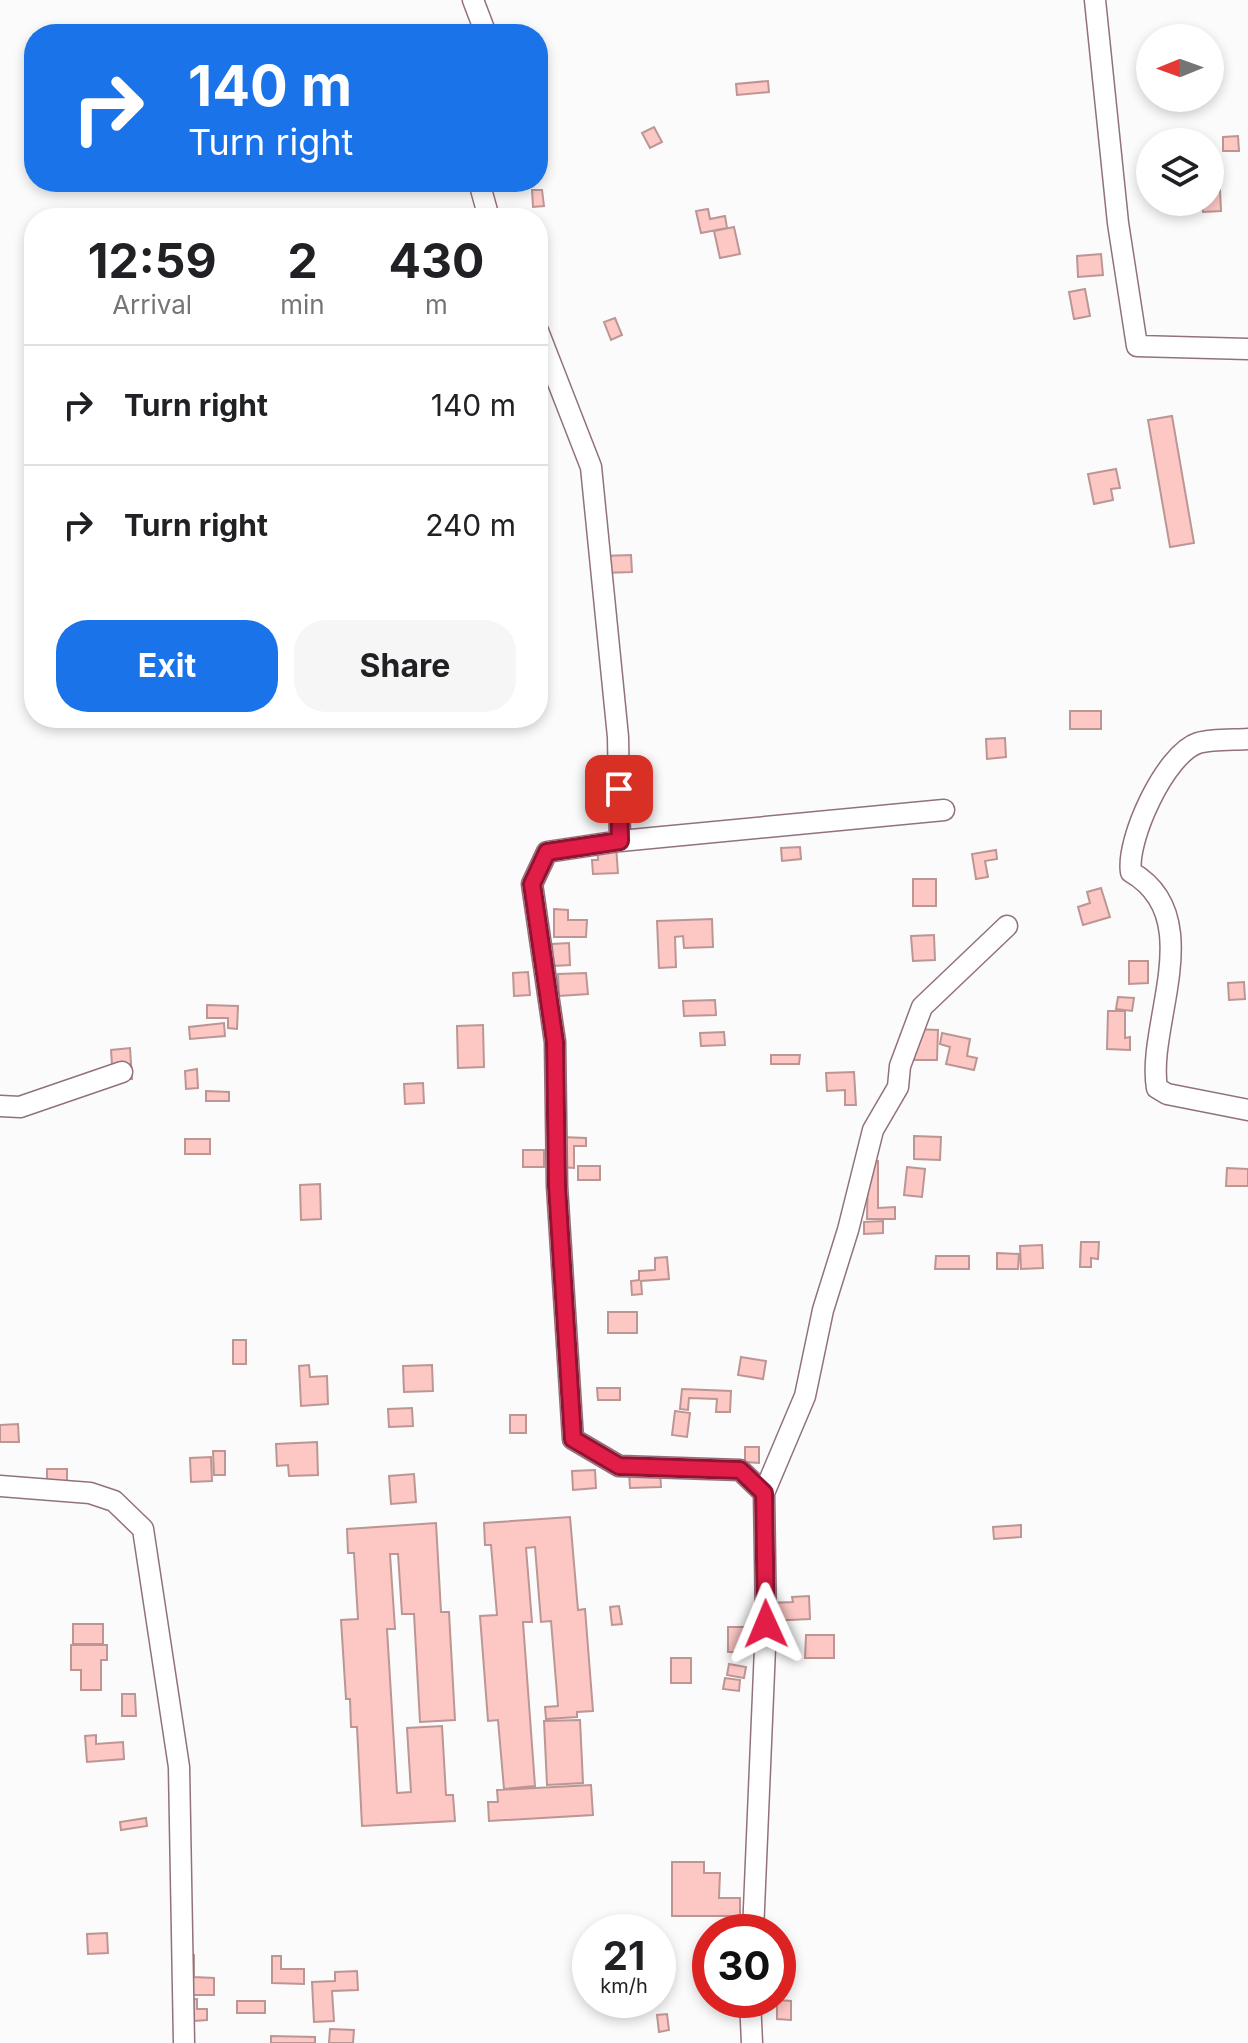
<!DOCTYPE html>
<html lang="en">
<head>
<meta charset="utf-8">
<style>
  :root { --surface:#fff; --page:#f6f6f6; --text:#202124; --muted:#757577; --line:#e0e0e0; --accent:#1a73e8 }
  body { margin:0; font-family:Inter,sans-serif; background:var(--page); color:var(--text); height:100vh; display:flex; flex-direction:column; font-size:30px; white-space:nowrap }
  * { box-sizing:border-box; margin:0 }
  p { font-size:26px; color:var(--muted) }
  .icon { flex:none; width:44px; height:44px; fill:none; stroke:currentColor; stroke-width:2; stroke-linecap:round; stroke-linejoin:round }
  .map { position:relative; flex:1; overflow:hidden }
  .drawer { position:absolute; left:24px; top:208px; width:524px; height:520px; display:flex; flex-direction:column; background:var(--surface); border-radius:32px; box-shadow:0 4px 12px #0003 }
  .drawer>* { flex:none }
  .banner { position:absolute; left:24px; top:24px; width:524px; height:168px; border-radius:32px; box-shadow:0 4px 12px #0003; background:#1a73e8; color:#fff; overflow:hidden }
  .needle { width:52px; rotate:269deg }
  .tools { position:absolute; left:1136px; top:24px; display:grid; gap:16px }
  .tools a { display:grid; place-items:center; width:88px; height:88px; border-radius:50%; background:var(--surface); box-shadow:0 4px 12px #0003; font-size:40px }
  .speed { position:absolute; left:572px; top:1914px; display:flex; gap:16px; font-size:40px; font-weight:700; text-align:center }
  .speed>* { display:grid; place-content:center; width:104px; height:104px; border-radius:50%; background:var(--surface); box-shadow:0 4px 12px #0003; line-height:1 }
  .speed small { font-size:20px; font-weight:400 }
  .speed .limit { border:12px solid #d22; background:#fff; color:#111 }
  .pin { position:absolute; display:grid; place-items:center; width:68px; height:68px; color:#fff; margin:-34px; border-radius:16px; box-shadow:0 4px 12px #0006 }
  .me { position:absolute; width:88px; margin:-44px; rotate:359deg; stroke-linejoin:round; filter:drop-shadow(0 0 6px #0008) }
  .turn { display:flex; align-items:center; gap:28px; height:168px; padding:0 32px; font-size:36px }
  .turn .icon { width:104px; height:104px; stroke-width:2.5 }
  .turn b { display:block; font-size:56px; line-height:68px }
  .eta { display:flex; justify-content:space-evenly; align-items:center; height:136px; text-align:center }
  .eta b { font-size:48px; font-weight:700; line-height:56px }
  .primary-button { display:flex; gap:16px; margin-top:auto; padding:16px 32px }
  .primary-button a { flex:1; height:92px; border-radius:32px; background:var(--accent); color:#fff; font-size:32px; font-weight:700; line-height:92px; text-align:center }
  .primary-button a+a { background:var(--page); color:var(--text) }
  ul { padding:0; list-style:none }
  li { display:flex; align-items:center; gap:24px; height:120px; padding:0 32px; border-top:2px solid var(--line) }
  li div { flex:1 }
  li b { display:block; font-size:30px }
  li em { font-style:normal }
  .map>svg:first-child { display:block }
</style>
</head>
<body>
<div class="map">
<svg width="1248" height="2043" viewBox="0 0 1248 2043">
  <rect width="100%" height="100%" fill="#fbfbfb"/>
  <path fill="#fdc7c4" stroke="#bc9694" stroke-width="2" d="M768 81 769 92 737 95 736 84Z
    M654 127 662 142 650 148 642 133Z
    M1238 136 1239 151H1223V137Z
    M532 190H542L544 206 533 207Z
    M1220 190 1221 211 1203 212 1202 202H1210V191Z
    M708 209 710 219 725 216 727 228 701 233 696 211Z
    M734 227 740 254 720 258 714 231Z
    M1101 254 1103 275 1078 277 1077 256Z
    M1085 289 1090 316 1074 319 1069 292Z
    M615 318 622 335 611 340 604 322Z
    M1172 416 1194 543 1170 547 1148 420Z
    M1116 469 1120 488 1111 489 1113 500 1094 504 1088 474Z
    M631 555 632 572 603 573 602 556Z
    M1070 711H1101V729H1070Z
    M1005 738 1006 757 987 759 986 739Z
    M616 846 618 873 593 874 592 860H598L597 847Z
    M800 847 801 859 782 861 781 848Z
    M996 850 997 859 985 861 988 877 976 879 972 854Z
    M913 879H936V906H913Z
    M1101 888 1110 917 1083 925 1078 907 1090 903 1087 892Z
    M554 909 568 910V920H587L586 937H554Z
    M712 919 713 947 684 948 683 936 675 937 676 967 659 968 657 921Z
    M934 935 935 960 913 961 911 936Z
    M569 943 570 965 553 966 552 944Z
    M1129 961H1148V983L1129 984Z
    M528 972 530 995 514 996 513 973Z
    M586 973 588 994 559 996 558 974Z
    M1244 982 1245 999 1229 1000 1228 983Z
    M1118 997 1134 998 1132 1011 1116 1009Z
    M715 1000 716 1015 684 1016 683 1001Z
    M207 1005 238 1006 237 1029 228 1028V1018H207Z
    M1108 1011H1125V1038L1130 1037V1050L1107 1049Z
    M224 1023 225 1036 190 1039 189 1027Z
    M483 1025 484 1067 458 1068 457 1026Z
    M915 1029 938 1030 937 1060H914Z
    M724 1032 725 1045 701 1046 700 1033Z
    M942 1033 970 1039 967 1056 977 1058 974 1070 946 1064 950 1047 940 1044Z
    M130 1048 132 1079 113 1080 111 1050Z
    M771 1055H800L799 1064H771Z
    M197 1069 198 1088 186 1089 185 1071Z
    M854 1072 856 1105H845V1090L827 1091 826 1073Z
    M423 1083 424 1103 405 1104 404 1084Z
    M206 1091 229 1092V1101H206Z
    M914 1136 941 1137 940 1160 914 1159Z
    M562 1137 586 1138V1146H574V1168L561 1167Z
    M185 1139H210V1154H185Z
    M523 1150H544V1167H523Z
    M868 1161H878V1208L895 1207V1219H867Z
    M578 1166H600V1180H578Z
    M907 1167 925 1169 922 1197 904 1195Z
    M1227 1168 1248 1169V1186H1226Z
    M320 1184 321 1219 301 1220 300 1185Z
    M883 1221V1233L864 1234V1222Z
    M1081 1242H1099L1098 1259 1091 1258V1267H1080Z
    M1042 1245 1043 1268 1021 1269 1020 1246Z
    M997 1253 1019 1254 1018 1269H997Z
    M936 1256H969V1269H935Z
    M667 1257 669 1279 641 1281 642 1294 632 1295 631 1281 639 1280V1271L655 1270V1258Z
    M608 1312H637V1333H608Z
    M233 1340H246V1364H233Z
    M741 1357 766 1361 763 1379 738 1375Z
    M309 1365 310 1377 327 1376 328 1404 301 1406 299 1366Z
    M432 1365 433 1391 404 1392 403 1366Z
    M597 1388H620V1400H598Z
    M682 1389 731 1391 730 1412H716L717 1399 689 1398 688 1410 680 1409Z
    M412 1408 413 1426 389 1427 388 1409Z
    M675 1411 690 1413 687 1437 672 1435Z
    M510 1415H526V1433H510Z
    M18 1424 19 1442H0V1425Z
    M317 1442 318 1475 289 1476 288 1465 277 1466 276 1444Z
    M745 1447H759V1463L745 1462Z
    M213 1451H225V1475H214Z
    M211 1457 212 1481 191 1482 190 1458Z
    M47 1469H67V1482L47 1483Z
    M595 1470 596 1488 573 1490 572 1471Z
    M660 1470 661 1487 630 1488 629 1472Z
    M414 1474 416 1502 391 1504 389 1476Z
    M570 1517 578 1610 585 1609 593 1711 577 1712V1717L546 1719 545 1707 558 1706 551 1621 541 1622 535 1547 526 1548 532 1622H523L535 1786 504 1789 498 1720 488 1721 480 1616 497 1615 491 1545H485L484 1523Z
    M436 1523 441 1612H449L455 1720 420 1722 414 1614H402L398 1554H390L395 1629H387L397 1793 411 1792 407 1728 442 1726 446 1795H453L455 1821 362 1826 357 1727H351L350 1699H346L341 1620 358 1619 354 1553H348L347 1529Z
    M1021 1525V1537L994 1539 993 1527Z
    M809 1596 810 1619 769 1621 768 1603 793 1602 792 1597Z
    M619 1606 622 1624 612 1625 610 1607Z
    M73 1624H103V1644H73Z
    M728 1627H750V1652H728Z
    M806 1635H834V1658H805Z
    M71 1645H107V1660H101V1690H81V1670H71Z
    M671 1658H691V1683H671Z
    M729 1664 746 1667 744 1678 727 1675Z
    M725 1678 740 1680 739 1691 723 1689Z
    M122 1694H135L136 1716H122Z
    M580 1720 583 1783 547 1785 544 1721Z
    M96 1735V1744L123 1742 124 1759 87 1762 85 1736Z
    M591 1785 593 1815 489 1821 488 1802H498L497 1790Z
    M146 1818 147 1826 121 1830 120 1822Z
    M672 1862H704V1873H720L719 1898H740V1916H672Z
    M107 1933 108 1953 88 1954 87 1934Z
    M176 1955H194V1977L214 1978V1995H182Z
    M272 1956H281V1969H304V1984L272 1983Z
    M357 1971 358 1990 332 1991 334 2021 314 2022 312 1982 335 1981V1972Z
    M197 1999V2009H207V2020L181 2022 179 2000Z
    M777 2000 791 2001V2020L777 2019Z
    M237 2001H265V2013H237Z
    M667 2014 669 2030 659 2032 657 2015Z
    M330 2029 354 2030 353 2043H329Z
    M271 2036 315 2037V2043H271Z"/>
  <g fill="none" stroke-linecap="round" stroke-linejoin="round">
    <defs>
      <path id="minor" d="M473 0 486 34
        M1095 0 1118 223 1137 346 1248 349
        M479 182 489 218
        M538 331 591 467 618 737 620 841 547 852 532 884 555 1042 557 1186 573 1439 619 1466 740 1470 764 1493 766 1624 753 1932
        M1248 739C1233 740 1212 739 1198 743 1165 754 1126 840 1131 872 1209 917 1146 1025 1157 1088L1167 1094 1248 1110
        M620 841 944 810
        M0 1106 20 1107 122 1072
        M0 1486 90 1493 114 1501 143 1529 179 1767 184 2043
        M764 1493 805 1396 823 1310 848 1230 873 1130 898 1087 900 1066 922 1007 1007 926
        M750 2000 752 2043"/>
    </defs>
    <use href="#minor" stroke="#92717e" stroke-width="23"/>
    <use href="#minor" stroke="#fff" stroke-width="20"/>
  </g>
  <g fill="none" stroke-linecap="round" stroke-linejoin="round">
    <defs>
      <path id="route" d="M619 789 620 841 547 852 532 884 555 1042 557 1186 573 1439 619 1466 740 1470 764 1493 766 1624"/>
    </defs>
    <use href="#route" stroke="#92132f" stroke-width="20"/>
    <use href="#route" stroke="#e11d48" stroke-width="14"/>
  </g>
</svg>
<div class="tools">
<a><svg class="needle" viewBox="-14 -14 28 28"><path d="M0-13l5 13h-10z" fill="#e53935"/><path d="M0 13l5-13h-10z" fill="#757577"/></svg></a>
<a><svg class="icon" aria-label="layers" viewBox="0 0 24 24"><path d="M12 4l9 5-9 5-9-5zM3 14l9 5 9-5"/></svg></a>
</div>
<div class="speed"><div>21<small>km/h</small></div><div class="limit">30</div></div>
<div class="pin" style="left:619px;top:789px;background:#d93025"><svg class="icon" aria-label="arrive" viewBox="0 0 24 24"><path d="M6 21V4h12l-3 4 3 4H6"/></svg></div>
<svg class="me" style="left:766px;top:1624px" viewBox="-20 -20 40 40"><path d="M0-17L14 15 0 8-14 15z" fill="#e11d48" stroke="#fff" stroke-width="4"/></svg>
<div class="banner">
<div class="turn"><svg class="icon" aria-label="right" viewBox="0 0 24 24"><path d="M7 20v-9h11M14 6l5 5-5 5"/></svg><div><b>140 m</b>Turn right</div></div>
</div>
<section class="drawer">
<div class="eta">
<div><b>12:59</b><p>Arrival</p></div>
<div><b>2</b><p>min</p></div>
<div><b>430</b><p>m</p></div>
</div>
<ul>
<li><svg class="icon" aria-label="right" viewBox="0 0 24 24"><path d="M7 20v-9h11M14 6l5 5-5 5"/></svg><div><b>Turn right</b></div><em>140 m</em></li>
<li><svg class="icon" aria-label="right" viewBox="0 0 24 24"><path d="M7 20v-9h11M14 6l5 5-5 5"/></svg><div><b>Turn right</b></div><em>240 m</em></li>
</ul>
<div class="primary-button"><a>Exit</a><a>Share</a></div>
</section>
</div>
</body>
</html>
